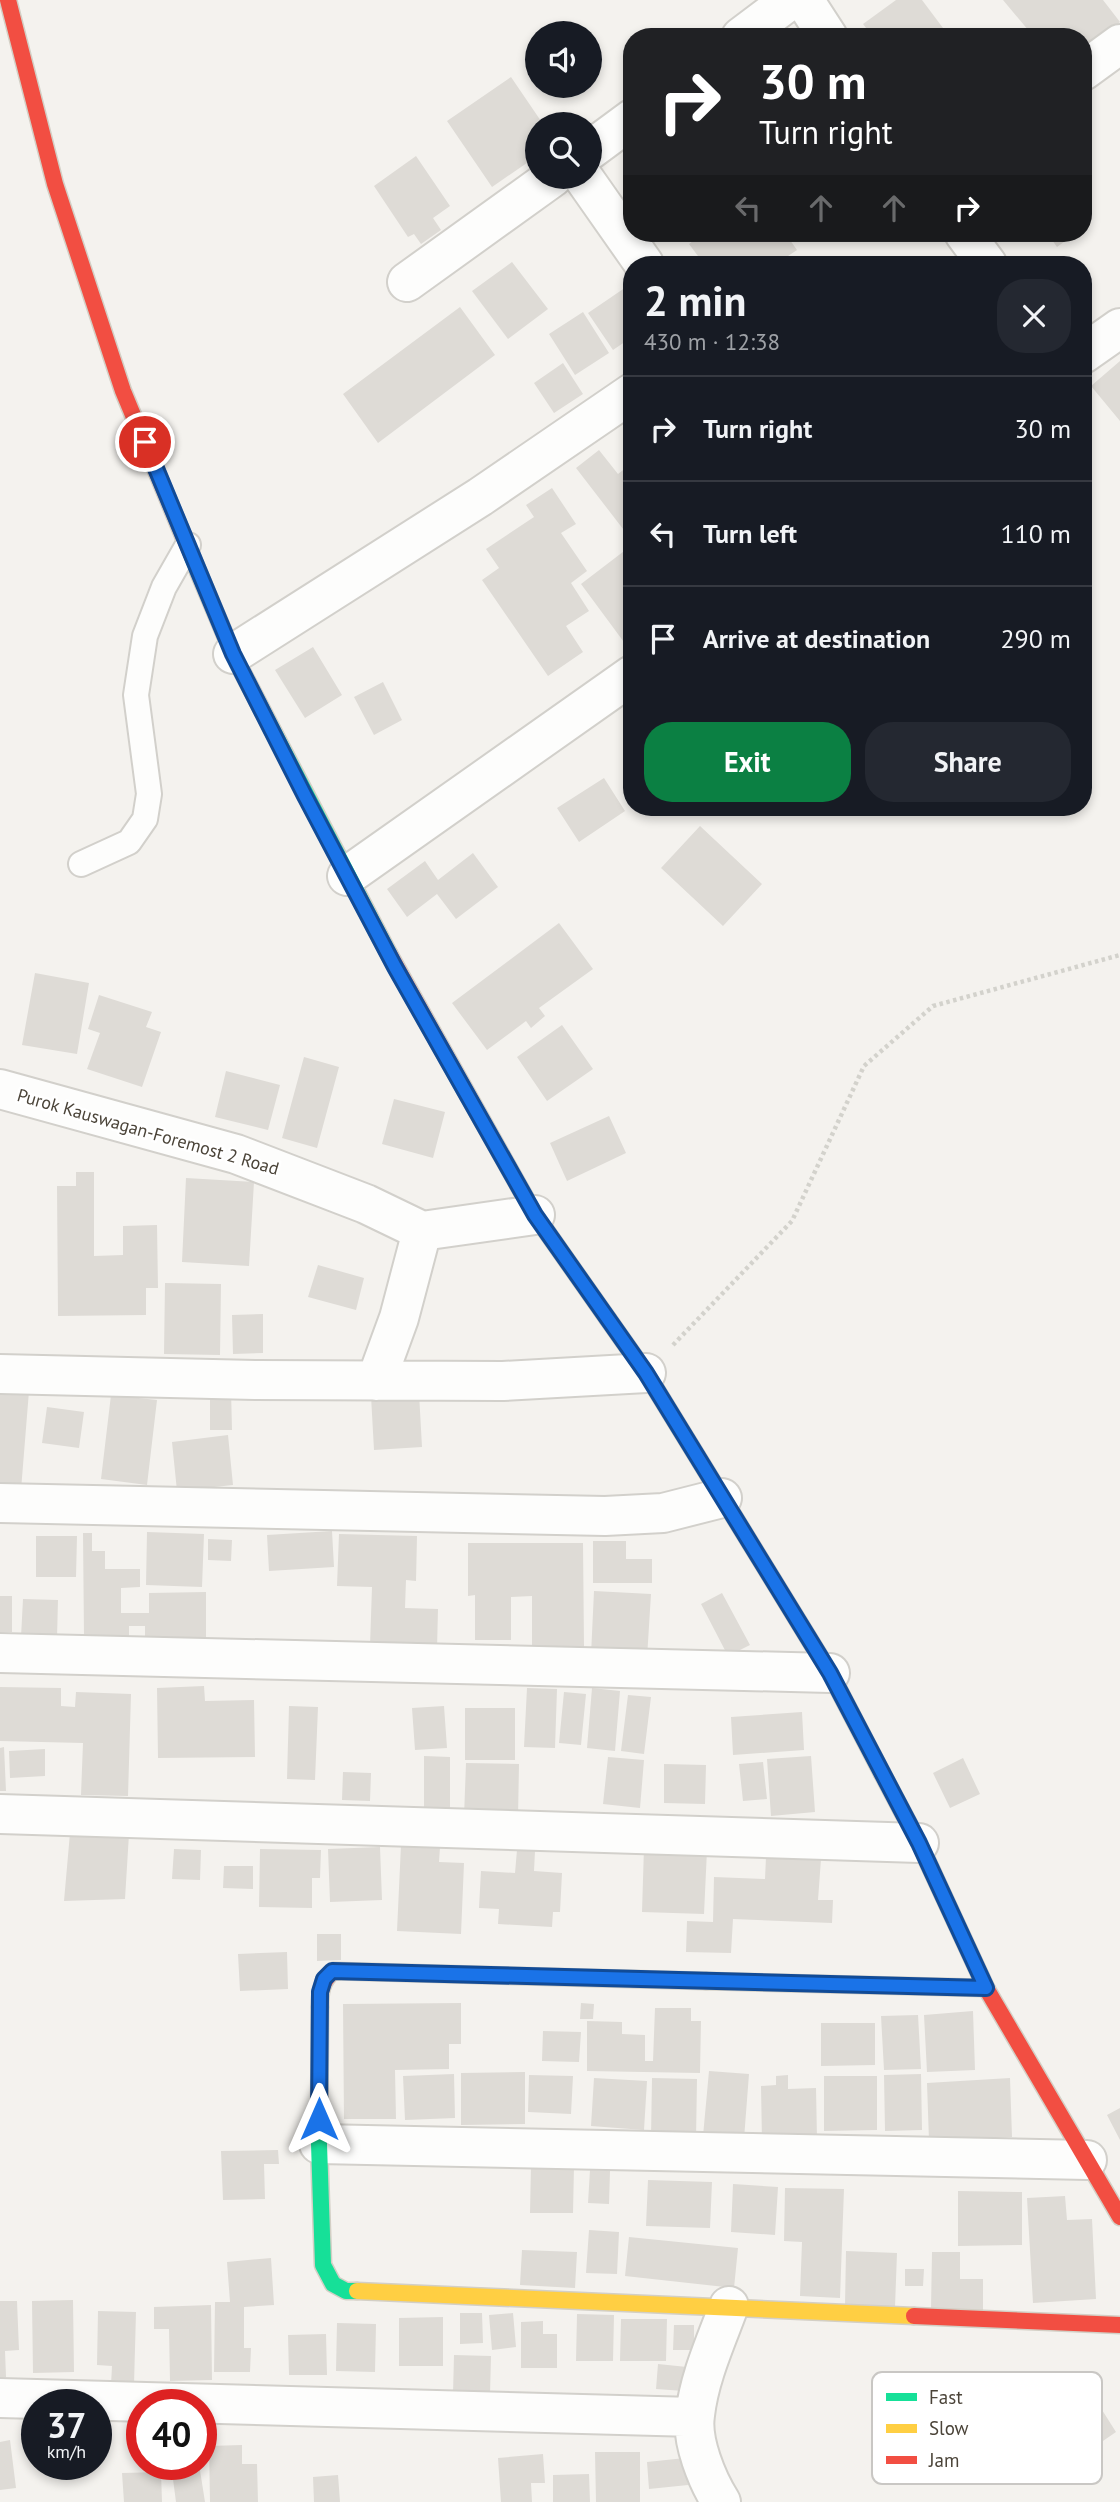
<!DOCTYPE html>
<html lang="en">
<head>
<meta charset="utf-8">
<style>
  :root { --surface:#171b24; --page:#242831; --text:#f1f3f6; --muted:#9ea1a6; --line:#363941; --accent:#0b8043 }
  body { margin:0; font-family:"PT Sans",sans-serif; background:var(--page); color:var(--text); height:100vh; display:flex; flex-direction:column; font-size:26px; white-space:nowrap }
  * { box-sizing:border-box; margin:0 }
  p { font-size:23px; color:var(--muted) }
  .icon { flex:none; width:38px; height:38px; fill:none; stroke:currentColor; stroke-width:2; stroke-linecap:round; stroke-linejoin:round }
  .map { position:relative; flex:1; overflow:hidden }
  .drawer { position:absolute; left:623px; top:256px; width:469px; height:560px; display:flex; flex-direction:column; background:var(--surface); border-radius:28px; box-shadow:0 4px 10px #0003 }
  .drawer>* { flex:none }
  .guide { position:absolute; left:623px; top:28px; width:469px; height:214px; border-radius:28px; box-shadow:0 4px 10px #0003; background:#202124; color:#fff; overflow:hidden }
  .controls { position:absolute; left:525px; top:21px; display:grid; gap:14px }
  .controls a { display:grid; place-items:center; width:77px; height:77px; border-radius:50%; background:var(--surface); box-shadow:0 4px 10px #0003; font-size:35px }
  .speed { position:absolute; left:21px; top:2389px; display:flex; gap:14px; font-size:35px; font-weight:700; text-align:center }
  .speed>* { display:grid; place-content:center; width:91px; height:91px; border-radius:50%; background:var(--surface); box-shadow:0 4px 10px #0003; line-height:1 }
  .speed small { font-size:18px; font-weight:400 }
  .speed .limit { border:10px solid #d22; background:#fff; color:#111 }
  .pin { position:absolute; display:grid; place-items:center; width:60px; height:60px; color:#fff; margin:-30px; border:4px solid #fff; border-radius:50%; box-shadow:0 2px 7px #0007 }
  .me { position:absolute; width:77px; margin:-38px; rotate:0deg; stroke-linejoin:round; filter:drop-shadow(0 0 5px #0008) }
  .turn { display:flex; align-items:center; gap:24px; height:147px; padding:0 21px; font-size:32px }
  .turn .icon { width:91px; height:91px; stroke-width:2.5 }
  .turn b { display:block; font-size:49px; line-height:60px }
  .lanes { display:flex; align-items:center; height:66px; padding:0 21px; background:#0003; justify-content:center; gap:35px; direction:ltr }
  .lanes .off { opacity:.35 }
  .round { display:grid; place-items:center; flex:none; width:74px; height:74px; border-radius:28px; background:var(--page) }
  .overview { display:flex; align-items:center; justify-content:space-between; height:119px; padding:0 21px }
  h1 { font-size:42px; font-weight:700; line-height:52px }
  .cta { display:flex; gap:14px; margin-top:auto; padding:14px 21px }
  .cta a { flex:1; height:80px; border-radius:28px; background:var(--accent); color:#fff; font-size:28px; font-weight:700; line-height:80px; text-align:center }
  .cta a+a { background:var(--page); color:var(--text) }
  ul { padding:0; list-style:none }
  li { display:flex; align-items:center; gap:21px; height:105px; padding:0 21px; border-top:2px solid var(--line) }
  li div { flex:1 }
  li b { display:block; font-size:26px }
  li em { font-style:normal }
  .map>svg:first-child { display:block }
</style>
</head>
<body>
<div class="map">
<svg width="1120" height="2502" viewBox="0 0 1120 2502">
  <rect width="100%" height="100%" fill="#f4f2ee"/>
  <path fill="#dedbd6" d="M896 0H922L943 28 931 37H873L863 24Z
    M1003 0H1103L1120 22 1083 53V37H1034Z
    M511 77 543 124H537V156L492 187 447 121Z
    M416 156 450 206 433 218 441 230 421 244 414 234 408 237 374 186Z
    M704 233H785L797 250 776 264H704L689 244Z
    M1047 233H1076L1057 247Z
    M512 262 548 309 508 339 472 291Z
    M632 283V337L613 350 588 313Z
    M460 307 495 355 378 443 343 394Z
    M583 312 609 353 575 375 549 334Z
    M1120 361V421L1091 386Z
    M563 363 583 394 554 413 534 383Z
    M599 450 618 474 632 463V536L630 538 576 468Z
    M552 488 576 524 561 533 587 571 571 583 589 611 566 626 583 652 548 676 482 580 499 568 486 549 534 517 526 505Z
    M632 545V653L581 584Z
    M313 647 342 695 305 718 275 670Z
    M383 682 402 720 374 735 354 697Z
    M632 707V726L623 713Z
    M604 778 625 811 579 842 557 808Z
    M700 826 762 884 723 926 661 868Z
    M473 853 498 887 456 919 437 894 407 917 387 889 425 861 438 880Z
    M559 923 593 969 539 1008 545 1016 531 1028 526 1021 487 1050 452 1003Z
    M35 973 89 983 77 1054 22 1045Z
    M99 995 152 1012 146 1027 161 1032 142 1087 87 1069 100 1033 88 1029Z
    M562 1025 593 1069 547 1101 517 1057Z
    M304 1057 339 1067 317 1148 282 1138Z
    M226 1071 280 1085 268 1130 215 1117Z
    M394 1099 445 1112 433 1158 382 1144Z
    M609 1116 626 1153 567 1181 550 1143Z
    M76 1172H94V1256L123 1255V1226L157 1225 158 1288H146V1315L58 1316 57 1186H76Z
    M186 1178 254 1182 249 1266 182 1262Z
    M318 1265 364 1278 356 1310 308 1297Z
    M165 1283 221 1284 220 1355 164 1354Z
    M263 1314V1353L233 1354 232 1315Z
    M0 1389 29 1391 21 1490 0 1488Z
    M231 1390 232 1430H210V1391Z
    M419 1393 422 1447 374 1450 371 1396Z
    M111 1395 157 1400 147 1485 101 1479Z
    M47 1407 84 1412 79 1448 42 1443Z
    M228 1435 233 1485 177 1491 172 1442Z
    M332 1531 334 1567 269 1571 267 1535Z
    M147 1532 204 1534 202 1587 146 1585Z
    M83 1533H92V1551H105V1569H140V1587L121 1588V1613H149V1593L206 1592V1647H145V1626H129V1637H84Z
    M339 1534 417 1536 416 1581 406 1580 405 1608 438 1609 437 1649 370 1646 372 1587 337 1586Z
    M36 1536H77L76 1577H36Z
    M208 1539 232 1540 231 1561 208 1560Z
    M593 1541H626V1559H652V1583H593Z
    M468 1543H583L584 1647 532 1648V1596L511 1597V1640H475V1595L468 1596Z
    M594 1591 651 1594 647 1658 591 1655Z
    M722 1593 750 1645 728 1656 701 1604Z
    M0 1596H12V1632H0Z
    M23 1599 58 1600 57 1638 21 1637Z
    M204 1686 205 1701 254 1700 255 1757 158 1758 157 1688Z
    M0 1687 61 1688V1706L75 1707 76 1692 131 1694 128 1796 81 1795 83 1743 0 1741Z
    M527 1688 557 1689 555 1748 524 1747Z
    M592 1688 620 1691 615 1751 587 1748Z
    M564 1692 586 1694 581 1745 559 1743Z
    M628 1695 651 1697 644 1754 621 1751Z
    M289 1706 318 1707 315 1780 287 1779Z
    M444 1706 447 1748 415 1750 412 1708Z
    M465 1708H515V1760H465Z
    M802 1712 804 1750 733 1755 731 1717Z
    M4 1747 6 1791H0V1748Z
    M45 1749V1776L10 1778 9 1751Z
    M424 1756 450 1757V1808H424Z
    M811 1756 815 1812 771 1816 767 1759Z
    M608 1757 644 1760 640 1808 603 1804Z
    M963 1758 980 1794 950 1808 933 1773Z
    M763 1762 767 1799 743 1801 739 1764Z
    M466 1763 519 1764 518 1818 464 1817Z
    M664 1764 706 1765 705 1804 664 1803Z
    M343 1772 371 1773 370 1801 342 1800Z
    M70 1833 129 1834 125 1899 64 1901Z
    M401 1845 440 1847 439 1862 464 1863 461 1934 397 1931Z
    M380 1847 382 1900 330 1902 328 1849Z
    M644 1847 707 1850 704 1914 642 1912Z
    M174 1849 201 1850 200 1880 172 1879Z
    M260 1849 321 1850 320 1878H312V1908L259 1907Z
    M517 1850 535 1851 534 1871 562 1873 560 1912H553L552 1927 498 1924 499 1909 479 1908 481 1871 515 1873Z
    M766 1857 821 1859 818 1900H833L832 1923 733 1919 731 1953 686 1952 687 1921 713 1922 714 1877 765 1879Z
    M224 1866H253V1889L223 1888Z
    M317 1934H341V1960L317 1961Z
    M287 1952 288 1989 240 1991 238 1954Z
    M461 2003V2044H449V2069L395 2070 396 2119H344L343 2004Z
    M581 2003 594 2004 593 2019H580Z
    M655 2008H691V2021H701L700 2073 587 2071V2021L622 2022V2034L645 2035V2061H653Z
    M973 2011 975 2070 927 2072 924 2015Z
    M918 2015 921 2069 884 2070 881 2016Z
    M821 2023H875V2065L821 2066Z
    M543 2031 581 2032 579 2062 542 2061Z
    M709 2071 749 2074 744 2139 703 2136Z
    M525 2072V2124L461 2125V2073Z
    M454 2074 455 2118 405 2120 403 2076Z
    M921 2074 922 2130 885 2131 884 2075Z
    M529 2075 573 2076 571 2114 528 2112Z
    M788 2075V2089L816 2088 817 2140 762 2142 761 2086 776 2085V2076Z
    M824 2076H877V2130L824 2131Z
    M594 2078 647 2081 644 2130 591 2126Z
    M652 2078 697 2079 696 2139 651 2138Z
    M1010 2078 1012 2137 929 2141 927 2083Z
    M1120 2108V2140L1107 2115Z
    M278 2150 279 2164H264L265 2199 223 2200 221 2151Z
    M531 2166H574L573 2213H530Z
    M590 2170 610 2171 609 2204 588 2203Z
    M648 2180 712 2182 710 2228 646 2226Z
    M733 2184 778 2187 775 2235 731 2232Z
    M785 2188 844 2189 840 2298 800 2296 802 2242 784 2241Z
    M958 2191 1022 2192V2245L958 2246Z
    M1065 2196 1067 2220 1092 2219 1096 2299 1033 2303 1027 2198Z
    M589 2230 619 2232 617 2274 586 2273Z
    M629 2237 738 2248 734 2288 625 2276Z
    M522 2250 577 2252 575 2288 520 2285Z
    M846 2251 897 2253 895 2307 845 2306Z
    M932 2252H960V2279H983V2310L931 2309Z
    M271 2258 274 2305 244 2307V2348H251L250 2372H214L215 2302H230L227 2262Z
    M905 2269H924L923 2286H905Z
    M73 2300 74 2372 33 2373 32 2301Z
    M0 2301H17L19 2350 5 2351 6 2377 0 2378Z
    M211 2305 212 2380 170 2381 169 2329H154V2307Z
    M98 2311 136 2312 134 2385H111L112 2366 97 2365Z
    M460 2313H482L483 2343 460 2344Z
    M513 2313 516 2347 492 2350 489 2315Z
    M577 2314 614 2315 613 2361H576Z
    M443 2317V2366H399V2318Z
    M621 2319H667L666 2361H620Z
    M543 2321V2334H557V2368H521V2322Z
    M337 2323 376 2324 375 2372 336 2371Z
    M674 2325H694V2350H673Z
    M326 2334 327 2375H289L288 2335Z
    M454 2355 491 2356 490 2395 453 2394Z
    M658 2364 687 2367 684 2391 656 2389Z
    M1097 2402 1116 2432 1100 2443 1081 2413Z
    M10 2440 16 2488 0 2490V2442Z
    M242 2445V2464H257L258 2502H210L209 2446Z
    M595 2452H640V2502H596Z
    M543 2454 545 2483H531L532 2502H501L498 2458Z
    M685 2458 688 2485 649 2489 647 2462Z
    M171 2464H199L205 2502H176Z
    M161 2472 162 2502H124L122 2473Z
    M589 2474 590 2502H553V2475Z
    M338 2475 340 2502H314L313 2477Z"/>
  <g fill="none" stroke-linecap="round" stroke-linejoin="round">
    <defs>
      <path id="lane" d="M81 864 129 842 145 819 149 794 136 695 145 636 164 587 188 545"/>
      <path id="street" d="M804 0 828 37
        M741 37 790 0
        M1083 71 1120 44
        M590 150 632 119
        M583 177 644 264
        M964 233 987 264
        M407 282 553 177
        M1083 354 1120 328
        M233 654 480 497 632 393
        M347 876 632 675
        M0 1089 236 1154 366 1204 422 1231 535 1215
        M0 1374 255 1380 503 1381 646 1373
        M376 1381 399 1318 422 1231
        M0 1503 605 1516 663 1513 722 1498
        M0 1653 830 1673
        M0 1814 919 1843
        M319 2144 1087 2160
        M0 2398 694 2417
        M721 2502C707 2480 691 2441 695 2415 699 2378 716 2341 729 2306"/>
      <path id="fast" d="M192 557 233 654 389 954
        M608 1319 646 1373 830 1673 882 1773
        M706 1981 986 1988
        M320 2007 319 2144 323 2265 333 2284 346 2291H357"/>
      <path id="slow" d="M357 2291 914 2316"/>
      <path id="jam" d="M8 0 55 184 123 391 192 557
        M389 954 535 1215 608 1319
        M882 1773 919 1843 986 1988 1120 2217
        M320 2007C320 1992 321 1982 333 1971L706 1981
        M914 2316 1120 2325"/>
    </defs>
    <use href="#lane" stroke="#d2d0cb" stroke-width="28"/>
    <use href="#street" stroke="#d2d0cb" stroke-width="42"/>
    <use href="#fast" stroke="#d3cfc5" stroke-width="19"/>
    <use href="#slow" stroke="#d3cfc5" stroke-width="19"/>
    <use href="#jam" stroke="#d3cfc5" stroke-width="19"/>
    <path stroke="#d3d2cc" stroke-width="4.5" stroke-dasharray="3.5 3.5" stroke-linecap="butt" d="M673 1345 792 1221 864 1066 933 1006 1120 955"/>
    <use href="#lane" stroke="#fdfdfc" stroke-width="24"/>
    <use href="#street" stroke="#fdfdfc" stroke-width="38"/>
    <use href="#fast" stroke="#16e098" stroke-width="16"/>
    <use href="#slow" stroke="#ffcf43" stroke-width="16"/>
    <use href="#jam" stroke="#f24e42" stroke-width="16"/>
  </g>
  <g fill="none" stroke-linecap="round" stroke-linejoin="round">
    <defs>
      <path id="route" d="M145 442 233 654 305 796 395 967 535 1215 646 1373 830 1673 919 1843 986 1988 332 1971 324 1979 320 1992 319 2119"/>
    </defs>
    <use href="#route" stroke="#114b97" stroke-width="18"/>
    <use href="#route" stroke="#1a73e8" stroke-width="12"/>
  </g>
  <g text-anchor="middle" stroke-width="5" stroke-linejoin="round" paint-order="stroke">
    <g font-size="18" fill="#4b4439" stroke="#fff">
      <text transform="translate(148 1132) rotate(16)" y="6">Purok Kauswagan-Foremost 2 Road</text>
    </g>
  </g>
  <rect x="872" y="2372" width="230" height="112" rx="10" fill="#fff" stroke="#c9c7c4" stroke-width="2"/>
  <rect x="886" y="2393" width="31" height="8" fill="#16e098"/>
  <rect x="886" y="2424" width="31" height="9" fill="#ffcf43"/>
  <rect x="886" y="2456" width="31" height="8" fill="#f24e42"/>
  <g font-size="19" fill="#4b4439">
    <text x="929" y="2404">Fast</text>
    <text x="929" y="2435">Slow</text>
    <text x="929" y="2467">Jam</text>
  </g>
</svg>
<div class="controls">
<a><svg class="icon" aria-label="sound" viewBox="0 0 24 24"><path d="M4 9h4l5-4v14l-5-4H4zM17 9q2 3 0 6"/></svg></a>
<a><svg class="icon" aria-label="search" viewBox="0 0 24 24"><circle cx="10" cy="10" r="6"/><path d="M15 15l6 6"/></svg></a>
</div>
<div class="speed"><div>37<small>km/h</small></div><div class="limit">40</div></div>
<div class="pin" style="left:145px;top:442px;background:#d93025"><svg class="icon" aria-label="arrive" viewBox="0 0 24 24"><path d="M6 21V4h12l-3 4 3 4H6"/></svg></div>
<svg class="me" style="left:319px;top:2119px" viewBox="-20 -20 40 40"><path d="M0-17L14 15 0 8-14 15z" fill="#1a73e8" stroke="#fff" stroke-width="4"/></svg>
<div class="guide">
<div class="turn"><svg class="icon" aria-label="right" viewBox="0 0 24 24"><path d="M7 20v-9h11M14 6l5 5-5 5"/></svg><div><b>30 m</b>Turn right</div></div>
<div class="lanes"><svg class="icon off" aria-label="left" viewBox="0 0 24 24"><path d="M17 20v-9H6M10 6l-5 5 5 5"/></svg><svg class="icon off" aria-label="ahead" viewBox="0 0 24 24"><path d="M12 20V5M6 11l6-6 6 6"/></svg><svg class="icon off" aria-label="ahead" viewBox="0 0 24 24"><path d="M12 20V5M6 11l6-6 6 6"/></svg><svg class="icon" aria-label="right" viewBox="0 0 24 24"><path d="M7 20v-9h11M14 6l5 5-5 5"/></svg></div>
</div>
<section class="drawer">
<div class="overview"><div><h1>2 min</h1><p>430 m · 12:38</p></div><a class="round"><svg class="icon" aria-label="close" viewBox="0 0 24 24"><path d="M6 6l12 12M18 6L6 18"/></svg></a></div>
<ul>
<li><svg class="icon" aria-label="right" viewBox="0 0 24 24"><path d="M7 20v-9h11M14 6l5 5-5 5"/></svg><div><b>Turn right</b></div><em>30 m</em></li>
<li><svg class="icon" aria-label="left" viewBox="0 0 24 24"><path d="M17 20v-9H6M10 6l-5 5 5 5"/></svg><div><b>Turn left</b></div><em>110 m</em></li>
<li><svg class="icon" aria-label="arrive" viewBox="0 0 24 24"><path d="M6 21V4h12l-3 4 3 4H6"/></svg><div><b>Arrive at destination</b></div><em>290 m</em></li>
</ul>
<div class="cta"><a>Exit</a><a>Share</a></div>
</section>
</div>
</body>
</html>
